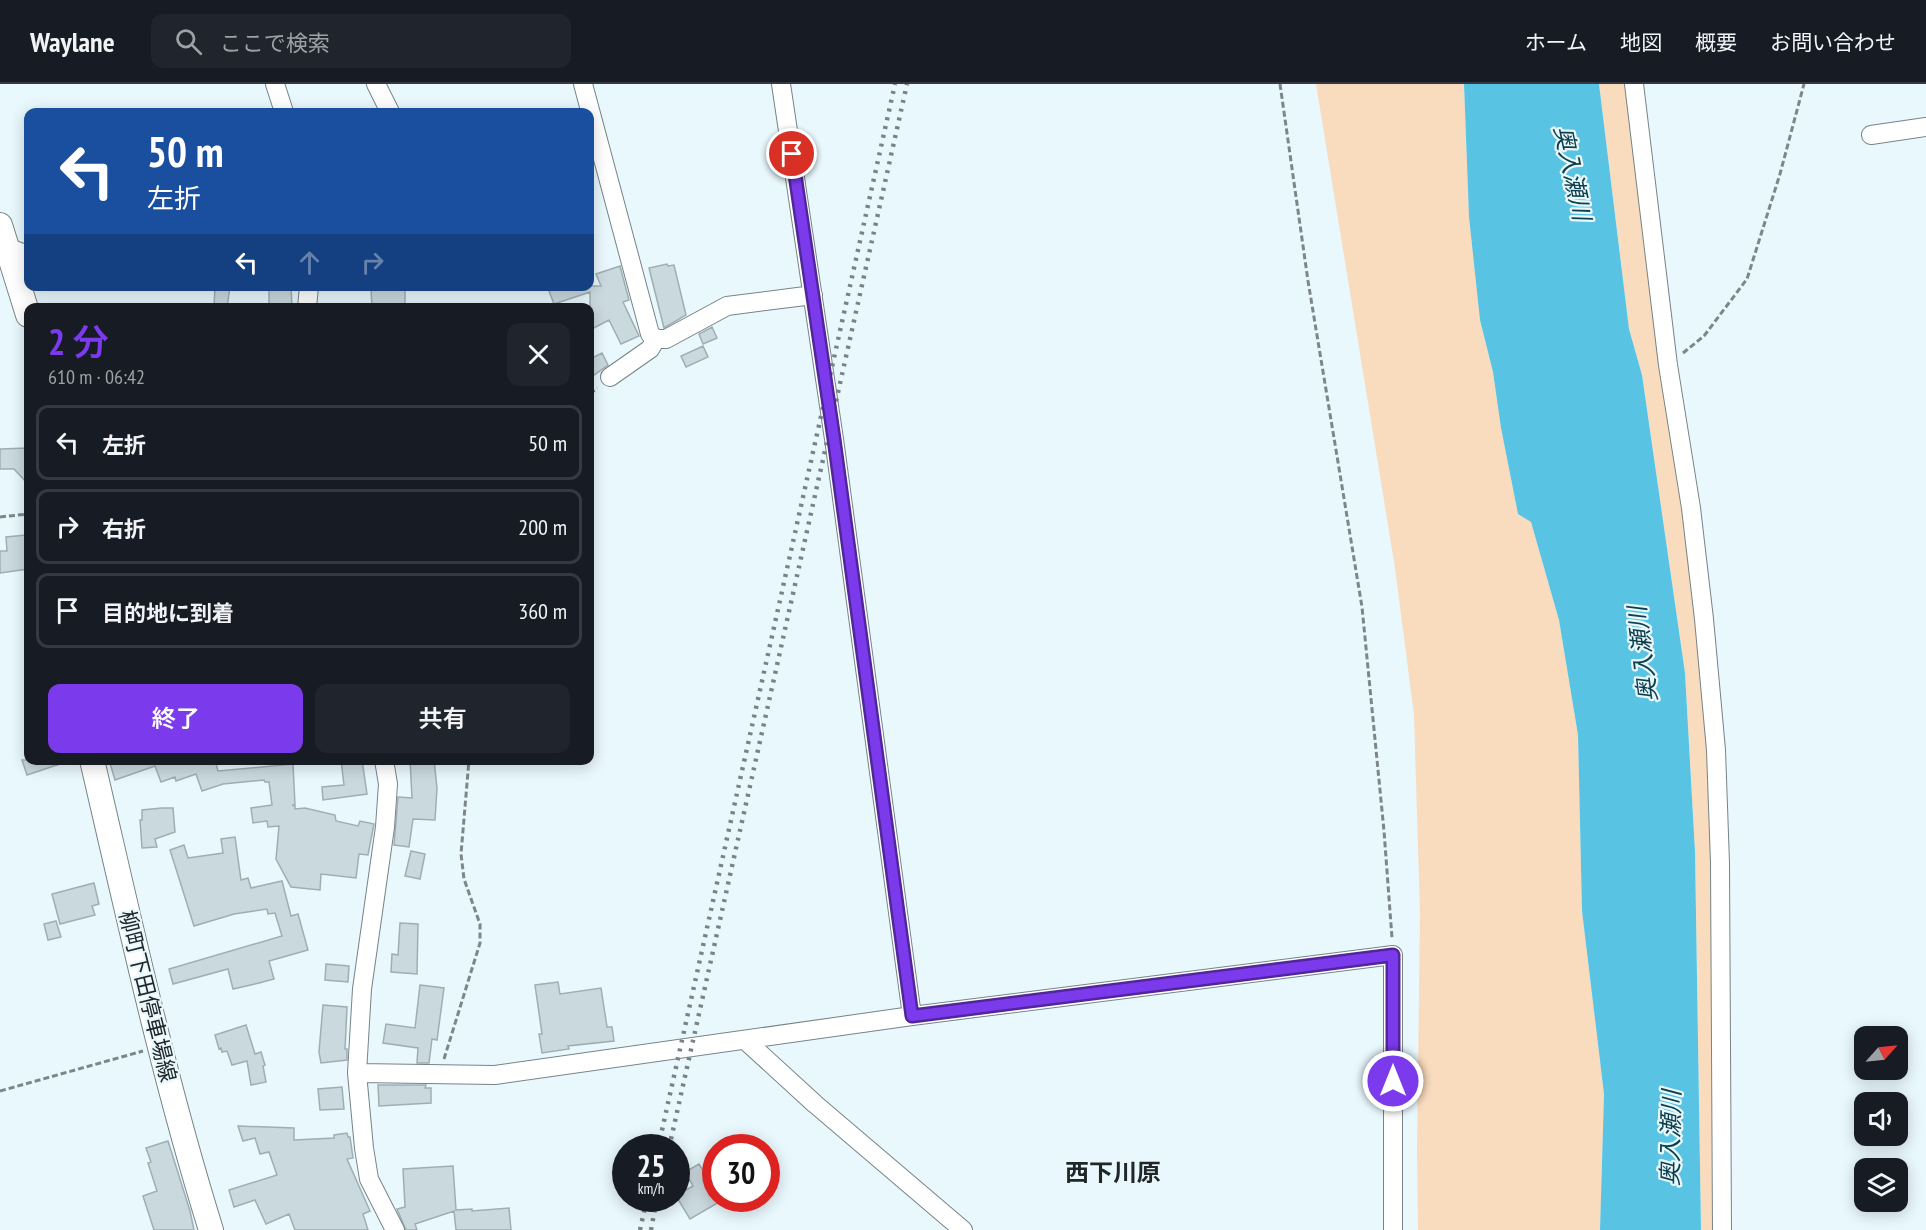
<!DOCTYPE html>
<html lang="ja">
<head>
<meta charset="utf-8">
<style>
  :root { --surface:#171b24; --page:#20242c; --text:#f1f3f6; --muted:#9ea1a6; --line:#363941; --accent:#7c3aed }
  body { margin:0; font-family:"PT Sans Narrow","Noto Sans JP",sans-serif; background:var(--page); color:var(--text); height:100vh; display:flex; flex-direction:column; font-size:22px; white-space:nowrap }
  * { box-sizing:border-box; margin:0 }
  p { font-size:20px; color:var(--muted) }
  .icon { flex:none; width:33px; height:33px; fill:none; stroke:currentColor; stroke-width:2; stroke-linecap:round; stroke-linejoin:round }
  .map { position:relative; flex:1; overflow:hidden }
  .side { position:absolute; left:24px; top:219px; width:570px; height:462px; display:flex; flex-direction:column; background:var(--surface); border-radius:12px; box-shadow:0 3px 15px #0003 }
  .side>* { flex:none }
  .hud { position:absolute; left:24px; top:24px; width:570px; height:183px; border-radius:12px; box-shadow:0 3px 15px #0003; background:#1a4fa0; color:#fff; overflow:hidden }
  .needle { width:39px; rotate:63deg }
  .controls { position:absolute; left:1854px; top:942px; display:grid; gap:12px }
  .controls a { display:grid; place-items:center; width:54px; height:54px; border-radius:12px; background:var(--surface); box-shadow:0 3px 15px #0003; font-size:30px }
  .speed { position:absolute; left:612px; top:1050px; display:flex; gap:12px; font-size:30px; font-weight:700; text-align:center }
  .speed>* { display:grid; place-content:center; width:78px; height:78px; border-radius:50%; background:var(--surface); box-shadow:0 3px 15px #0003; line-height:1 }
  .speed small { font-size:15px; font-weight:400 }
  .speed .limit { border:9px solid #d22; background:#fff; color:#111 }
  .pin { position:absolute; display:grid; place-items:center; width:51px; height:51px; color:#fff; margin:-26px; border:3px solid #fff; border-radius:50%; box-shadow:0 2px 6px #0007 }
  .me { position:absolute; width:66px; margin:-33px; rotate:0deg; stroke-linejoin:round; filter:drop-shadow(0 0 4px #0008) }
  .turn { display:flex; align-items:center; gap:21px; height:126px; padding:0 24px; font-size:27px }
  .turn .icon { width:78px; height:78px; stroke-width:2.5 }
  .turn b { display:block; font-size:42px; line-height:51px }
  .lanes { display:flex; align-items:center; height:57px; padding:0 24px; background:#0003; justify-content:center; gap:30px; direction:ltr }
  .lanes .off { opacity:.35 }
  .round { display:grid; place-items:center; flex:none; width:63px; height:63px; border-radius:12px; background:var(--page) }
  .head { display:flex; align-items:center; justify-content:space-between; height:102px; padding:0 24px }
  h1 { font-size:36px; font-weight:600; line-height:45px; color:var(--accent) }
  .cta { display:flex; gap:12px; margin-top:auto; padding:12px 24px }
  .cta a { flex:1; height:69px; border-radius:12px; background:var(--accent); color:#fff; font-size:24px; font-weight:600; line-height:69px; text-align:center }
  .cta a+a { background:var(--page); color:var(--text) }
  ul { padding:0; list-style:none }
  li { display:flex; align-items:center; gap:18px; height:75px; margin:0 12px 9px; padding:0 12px; border:3px solid var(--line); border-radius:12px }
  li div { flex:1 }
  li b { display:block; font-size:22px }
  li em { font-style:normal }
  header { display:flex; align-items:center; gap:36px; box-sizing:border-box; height:84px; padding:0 30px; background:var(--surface); border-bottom:2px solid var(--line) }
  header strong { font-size:28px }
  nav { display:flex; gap:33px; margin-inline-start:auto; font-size:21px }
  .search { width:420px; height:54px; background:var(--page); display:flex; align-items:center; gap:15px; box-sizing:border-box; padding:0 21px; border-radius:12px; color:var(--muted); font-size:22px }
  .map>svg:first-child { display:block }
</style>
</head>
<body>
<header>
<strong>Waylane</strong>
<div class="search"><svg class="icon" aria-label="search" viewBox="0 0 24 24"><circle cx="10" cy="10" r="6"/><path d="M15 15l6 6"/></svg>ここで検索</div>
<nav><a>ホーム</a><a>地図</a><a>概要</a><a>お問い合わせ</a></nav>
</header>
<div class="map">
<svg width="1926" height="1146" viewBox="0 0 1926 1146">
  <rect width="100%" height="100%" fill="#e9f8fd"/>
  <path fill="#f9dbbe" d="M1316 0H1464L1469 133 1480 236 1493 288 1501 344 1518 430 1531 438 1559 536 1578 651 1582 827 1604 1010 1600 1146H1418L1417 1066 1420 828 1414 631 1395 484Z
    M1599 0H1629L1683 418 1710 667 1718 1146H1701L1695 768 1685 589 1642 291 1629 245Z"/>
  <path fill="#58c3e2" d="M1464 0H1599L1629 245 1642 291 1685 589 1695 768 1701 1146H1600L1604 1010 1582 827 1578 651 1559 536 1531 438 1518 430 1501 344 1493 288 1480 236 1469 133Z"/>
  <path fill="#cad9de" stroke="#a0aeb3" stroke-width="1.5" d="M667 180 668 182 674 181 686 231 664 244 649 184Z
    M620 182 629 216 623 218 639 252 621 260 609 236 590 246V208L554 220 549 207 559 202H601L596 190Z
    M215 202H230L227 224H214Z
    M269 202H291L292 224H269Z
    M405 204V224H372L371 205Z
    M712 243 717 254 703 260 699 250Z
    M703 262 708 273 686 283 681 272Z
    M602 269 608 281 594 291 590 282V275Z
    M28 364V400L14 385H0V365Z
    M26 451 28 485 0 489V467H7L6 453Z
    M22 676H63V679L27 691Z
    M109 676H215L218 687 293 680 295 721H292L295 722V725L305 724 335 731 336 737 358 742 360 737 374 740 368 771 359 770 356 794 321 790 320 806 291 803 276 775 279 742 268 743 267 737 253 739 251 724 272 721 269 698H265L264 696 223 700 202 707 196 690 176 697 175 693 161 698 155 682 115 696Z
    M341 676H362L367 710 323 716 322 703 344 701Z
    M410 676H434L437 704 435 736 413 735 409 763 394 761 398 713 412 714Z
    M162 724H173L175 748 155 755 157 763 142 764 140 736H142V726Z
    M235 753 241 796 248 794 251 804 282 797 291 832 298 830 308 866 269 877 274 895 259 899 233 905 228 885 173 900 169 885 282 852 275 829 268 830 267 825 234 830 194 842 170 766 184 761 188 774 223 769 221 755Z
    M411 767 425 770 420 795 405 792Z
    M94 799 99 820 92 822 95 831 60 840 52 810Z
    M56 837 61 853 48 856 44 840Z
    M400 839 418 840 417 890 391 888 392 870 398 871Z
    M326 880 349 882 348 898 325 896Z
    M558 898 560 910 601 904 607 943H612L614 957 568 962 569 965 542 969 539 950H542L535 901Z
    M420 901 444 904 437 956 432 955 429 979H417L418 964 383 959 386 940 415 944Z
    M323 921 347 923 345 965H347V976L321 979 319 968Z
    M246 941 255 970 261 968 265 981 263 982 266 998 251 1001 247 977 232 981 227 967 222 968 221 964 219 965 215 951Z
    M378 1001H426L425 1004H431V1019L379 1022Z
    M342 1003 344 1025 320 1026 318 1005Z
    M238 1042 294 1044V1056L334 1054V1051L347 1049 348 1053H350L353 1074 347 1075 370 1127 363 1130 368 1146H295L289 1130 266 1140 255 1116 234 1123 229 1106 277 1091 269 1068 260 1070 255 1054 243 1057Z
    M168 1057 190 1127 194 1146H154L143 1112 157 1107 148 1079 151 1078 146 1064Z
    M699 1080 716 1108V1114H719L721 1117 690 1135 676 1112 693 1102 685 1088Z
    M453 1082 456 1126 472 1125V1127L509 1124 511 1146H456L454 1127 415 1140 417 1146H406L397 1125 405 1123 403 1085Z"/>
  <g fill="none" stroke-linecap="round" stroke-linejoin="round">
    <defs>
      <path id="street" d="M275 0 284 28
        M376 0 390 28
        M583 0 650 250 656 255H666L727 222 813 211
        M781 0 834 355 912 932
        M1634 0 1668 281 1691 424 1704 535 1716 666 1720 779 1722 1146
        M1871 51 1926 43
        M6 163 28 171
        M307 224 309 202
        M610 293 650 265 656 255
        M384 676 388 700 385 743 362 905 357 989 364 1064 369 1095 395 1146
        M745 956 815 1020 963 1146
        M357 989 495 991 912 932 1393 871V1146"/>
      <path id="secondary" d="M0 141 28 231
        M92 676C129 834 163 992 211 1146"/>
    </defs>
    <use href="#street" stroke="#768488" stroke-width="20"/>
    <use href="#secondary" stroke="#768488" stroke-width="26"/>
    <path stroke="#7d878a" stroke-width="3" stroke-dasharray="6 3" stroke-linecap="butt" d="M1280 0 1308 197 1362 523 1384 747 1392 854
      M1683 269 1704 252 1747 195 1780 90 1804 0
      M590 310 597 304
      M0 433 28 430
      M444 975 480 859V840L464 795 461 770 469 676
      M0 1007 143 967"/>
    <use href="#street" stroke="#fff" stroke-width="18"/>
    <use href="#secondary" stroke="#fff" stroke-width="24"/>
    <path stroke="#798387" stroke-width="4.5" stroke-dasharray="3 6" stroke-linecap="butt" d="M658 1064 895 0
      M669 1064 907 0
      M640 1146 647 1114
      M651 1146 657 1114"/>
  </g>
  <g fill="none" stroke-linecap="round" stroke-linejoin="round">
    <defs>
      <path id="route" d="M792 70 834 355 912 932 1393 871V997"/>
    </defs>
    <use href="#route" stroke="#51269a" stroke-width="15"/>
    <use href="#route" stroke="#7c3aed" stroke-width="10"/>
  </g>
  <g text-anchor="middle" stroke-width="4.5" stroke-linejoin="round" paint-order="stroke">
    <g font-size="22" fill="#212729" stroke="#e9f8fd">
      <text transform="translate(148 912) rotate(76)" y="8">柳町下田停車場線</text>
    </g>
    <g font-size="24" font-style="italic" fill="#0d3e4b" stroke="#e9f8fd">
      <text transform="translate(1572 89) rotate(78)" y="8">奥入瀬川</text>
      <text transform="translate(1643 570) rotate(-97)" y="8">奥入瀬川</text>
      <text transform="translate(1671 1054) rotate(-89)" y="8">奥入瀬川</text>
    </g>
    <g font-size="24" font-weight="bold" fill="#212729" stroke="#e9f8fd">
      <text x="1113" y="1097">西下川原</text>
    </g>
  </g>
</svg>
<div class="controls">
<a><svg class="needle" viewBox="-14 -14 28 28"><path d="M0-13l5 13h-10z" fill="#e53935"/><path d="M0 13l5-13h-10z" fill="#9ea1a6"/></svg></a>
<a><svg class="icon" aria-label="sound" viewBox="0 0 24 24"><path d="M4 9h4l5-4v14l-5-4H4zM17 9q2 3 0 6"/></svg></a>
<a><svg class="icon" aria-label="layers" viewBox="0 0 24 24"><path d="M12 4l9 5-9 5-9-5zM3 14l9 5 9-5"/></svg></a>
</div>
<div class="speed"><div>25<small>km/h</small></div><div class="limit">30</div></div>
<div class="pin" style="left:792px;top:70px;background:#d93025"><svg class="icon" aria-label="arrive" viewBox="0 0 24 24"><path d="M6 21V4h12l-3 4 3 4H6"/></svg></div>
<svg class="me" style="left:1393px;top:997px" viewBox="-20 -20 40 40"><circle r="17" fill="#7c3aed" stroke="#fff" stroke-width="3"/><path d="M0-11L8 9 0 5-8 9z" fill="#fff"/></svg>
<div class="hud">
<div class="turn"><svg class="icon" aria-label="left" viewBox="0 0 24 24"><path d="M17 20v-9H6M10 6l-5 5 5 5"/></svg><div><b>50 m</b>左折</div></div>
<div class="lanes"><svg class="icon" aria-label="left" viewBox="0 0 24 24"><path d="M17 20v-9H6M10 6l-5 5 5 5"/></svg><svg class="icon off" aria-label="ahead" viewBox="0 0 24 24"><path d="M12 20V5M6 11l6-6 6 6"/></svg><svg class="icon off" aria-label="right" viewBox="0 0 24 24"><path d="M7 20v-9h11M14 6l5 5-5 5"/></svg></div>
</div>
<section class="side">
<div class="head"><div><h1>2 分</h1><p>610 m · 06:42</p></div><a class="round"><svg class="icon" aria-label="close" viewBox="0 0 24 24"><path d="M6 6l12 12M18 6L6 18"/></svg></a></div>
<ul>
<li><svg class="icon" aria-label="left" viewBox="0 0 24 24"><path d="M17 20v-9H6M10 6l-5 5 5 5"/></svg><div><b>左折</b></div><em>50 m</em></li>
<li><svg class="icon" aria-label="right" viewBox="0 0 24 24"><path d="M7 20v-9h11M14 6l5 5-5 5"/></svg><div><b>右折</b></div><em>200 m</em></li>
<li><svg class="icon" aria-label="arrive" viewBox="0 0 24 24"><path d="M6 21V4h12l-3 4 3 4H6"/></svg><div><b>目的地に到着</b></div><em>360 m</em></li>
</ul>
<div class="cta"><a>終了</a><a>共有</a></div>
</section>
</div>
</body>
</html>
